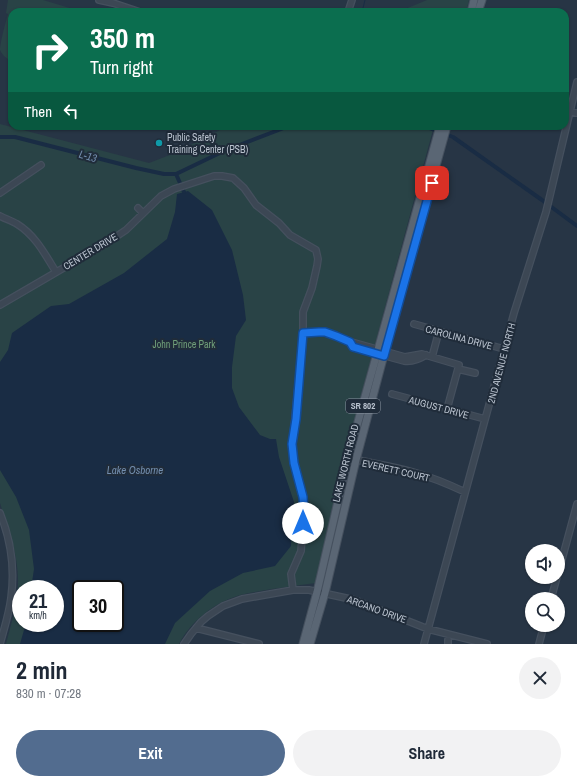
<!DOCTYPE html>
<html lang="en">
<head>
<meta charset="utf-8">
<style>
  :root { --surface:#fff; --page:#f2f2f3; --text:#1f2937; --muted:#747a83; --accent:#526c8f }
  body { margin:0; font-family:"Archivo Narrow",sans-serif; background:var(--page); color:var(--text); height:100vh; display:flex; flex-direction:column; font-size:15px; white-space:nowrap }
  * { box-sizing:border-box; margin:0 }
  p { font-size:13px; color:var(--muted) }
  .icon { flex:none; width:22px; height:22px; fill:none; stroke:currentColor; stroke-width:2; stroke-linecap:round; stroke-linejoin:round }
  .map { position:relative; height:644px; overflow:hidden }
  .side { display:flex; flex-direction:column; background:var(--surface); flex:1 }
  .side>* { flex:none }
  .hud { position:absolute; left:8px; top:8px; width:561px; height:122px; border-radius:12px; box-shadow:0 1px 3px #0004; background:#0b6e4f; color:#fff; overflow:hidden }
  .fabs { position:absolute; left:525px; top:544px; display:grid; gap:8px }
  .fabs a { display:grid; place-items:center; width:40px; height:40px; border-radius:50%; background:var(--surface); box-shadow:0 1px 3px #0004; font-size:20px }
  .speed { position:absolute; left:12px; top:580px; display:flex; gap:8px; font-size:20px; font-weight:700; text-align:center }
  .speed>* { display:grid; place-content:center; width:52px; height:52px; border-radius:50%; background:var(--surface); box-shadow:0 1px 3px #0004; line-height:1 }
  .speed small { font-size:10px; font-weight:400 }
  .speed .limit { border:2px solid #111; border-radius:6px; background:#fff; color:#111 }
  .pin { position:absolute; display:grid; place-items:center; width:34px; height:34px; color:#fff; margin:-17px; border-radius:8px; box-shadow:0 2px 6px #0006 }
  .me { position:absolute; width:44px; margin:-22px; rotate:0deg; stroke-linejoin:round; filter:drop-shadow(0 0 3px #0008) }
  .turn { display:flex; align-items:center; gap:14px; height:84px; padding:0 16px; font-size:18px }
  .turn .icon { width:52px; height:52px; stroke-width:2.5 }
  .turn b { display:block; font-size:28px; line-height:34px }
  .then { display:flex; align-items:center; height:38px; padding:0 16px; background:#0003; gap:8px; font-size:15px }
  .round { display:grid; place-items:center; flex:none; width:42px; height:42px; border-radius:21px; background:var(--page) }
  .summary { display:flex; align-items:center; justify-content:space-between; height:68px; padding:0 16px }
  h1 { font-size:24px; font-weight:700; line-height:30px }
  .button { display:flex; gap:8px; margin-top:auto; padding:8px 16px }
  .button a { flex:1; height:46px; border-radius:24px; background:var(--accent); color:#fff; font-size:16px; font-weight:700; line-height:46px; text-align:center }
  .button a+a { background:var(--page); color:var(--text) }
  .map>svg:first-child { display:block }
</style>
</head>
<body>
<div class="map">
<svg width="577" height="644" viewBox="0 0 577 644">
  <rect width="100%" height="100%" fill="#273545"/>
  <path fill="#294346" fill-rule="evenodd" d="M8 0H43L73 9 74 12H12V61C7 59 2 55 0 50 0 43 6 21 8 14L6 13Z
    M427 0H469L466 12H398Z
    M0 124 149 163 175 153 228 126H434L344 459 316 583C295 586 275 588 255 592 249 593 242 594 237 596 214 603 190 622 179 644H6C11 624 18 604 18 584 19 556 8 529 0 503ZM21 589H55V623H21ZM81 589H115V623H81Z"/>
  <path fill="#192c44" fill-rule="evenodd" d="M188 191 212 210 232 250 243 295 246 320 236 336 232 367V388L239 407 260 435 270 439H276L279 457 294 502 291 546 275 566 243 573 210 591 175 623 165 644H20L26 623H55V589H31L34 569 29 530 16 497 0 470V362L8 350 12 333 51 306 69 304 124 273 167 239 175 212 177 194ZM81 589H115V623H81Z"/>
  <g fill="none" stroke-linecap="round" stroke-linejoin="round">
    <path stroke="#192c44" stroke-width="1" d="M362 12 365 0"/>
    <path stroke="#192c44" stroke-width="4" d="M424 126 453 137 542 200 577 226
      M0 137H15L136 168 164 174H176L224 151 289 126
      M176 174 184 192"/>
    <defs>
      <path id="minor" d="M99 0 113 3 140 12
        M348 12 352 0
        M565 110 577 113
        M0 193 41 165
        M138 208 143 213
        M0 216C6 219 12 221 17 224 35 235 45 254 56 272
        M0 305 108 242 126 230 161 196 174 189 214 176H222L233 178 244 188 256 205 279 223 290 235 316 250 318 259 317 266 312 288 303 312V333L295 419 292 444 294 463 303 497 304 511 301 551 291 574 293 590
        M414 324 504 349
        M303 333C314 332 323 331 334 335 342 338 347 342 355 343L405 357 422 354 459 365 447 409
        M350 343 353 347 360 349 404 361C412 362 420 359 426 355
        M432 357 439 331
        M458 369 475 373
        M392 394 485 419
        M348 458C370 463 392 466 413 472 431 477 448 484 465 492
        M0 513C11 540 15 569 11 598 9 614 4 629 0 644
        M558 574 577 504
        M551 599 557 577
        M196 628 259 644
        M448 640V644
        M184 644 191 634 201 622 208 616 223 606 242 599 293 590H309L355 600 428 629 487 644
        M424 644 514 313 546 212 577 82
        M539 644 544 625"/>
      <path id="major" d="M471 12 474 0
        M478 12 482 0
        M303 644 317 592 348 458 440 126
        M310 644 325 593 356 460 385 351 447 126"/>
    </defs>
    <use href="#minor" stroke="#45505e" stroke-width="8"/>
    <use href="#major" stroke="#45505e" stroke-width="9"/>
    <use href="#minor" stroke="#3c4754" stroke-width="5.5"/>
    <use href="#major" stroke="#5a6674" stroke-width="7"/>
  </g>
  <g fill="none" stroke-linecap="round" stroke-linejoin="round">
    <defs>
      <path id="route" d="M303 523 304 511 303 497 294 463 292 444 296 419 303 333 319 332H325L336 336 350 342 353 347 384 356 432 183"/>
    </defs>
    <use href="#route" stroke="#114b97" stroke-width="10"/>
    <use href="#route" stroke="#1a73e8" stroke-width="7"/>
  </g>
  <circle fill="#0f9aa8" stroke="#202c3a" stroke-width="1.5" cx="159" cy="143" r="4"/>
  <g text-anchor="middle" stroke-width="4" stroke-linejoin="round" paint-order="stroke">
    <rect fill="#202c3a" stroke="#8b95a2" stroke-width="1" x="346" y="399" width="34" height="14" rx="3"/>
    <g font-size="9" font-weight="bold" fill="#b9c2ce">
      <text x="363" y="409">SR 802</text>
    </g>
    <g font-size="10" fill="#b9c2ce" stroke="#202c3a" text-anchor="start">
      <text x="167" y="141">Public Safety<tspan x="167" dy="12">Training Center (PSB)</tspan></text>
    </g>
    <g font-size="10" fill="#b9c2ce" stroke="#202c3a">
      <text transform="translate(90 251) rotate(-31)" y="4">CENTER DRIVE</text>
      <text transform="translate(459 337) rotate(15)" y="4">CAROLINA DRIVE</text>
      <text transform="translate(501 363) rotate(-75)" y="4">2ND AVENUE NORTH</text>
      <text transform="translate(439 407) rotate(15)" y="4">AUGUST DRIVE</text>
      <text transform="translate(345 463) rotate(-76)" y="4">LAKE WORTH ROAD</text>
      <text transform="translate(396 470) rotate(13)" y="4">EVERETT COURT</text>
      <text transform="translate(377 609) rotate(20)" y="4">ARCANO DRIVE</text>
    </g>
    <g font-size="10" fill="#709f79" stroke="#202c3a">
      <text x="184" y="348">John Prince Park</text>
    </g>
    <g font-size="11" font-style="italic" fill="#728dad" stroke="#202c3a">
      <text transform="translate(88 156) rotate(15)" y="4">L-13</text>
      <text x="135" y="474">Lake Osborne</text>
    </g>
  </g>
</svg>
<div class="fabs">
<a><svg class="icon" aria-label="sound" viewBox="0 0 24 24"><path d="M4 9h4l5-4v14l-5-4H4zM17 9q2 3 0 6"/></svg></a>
<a><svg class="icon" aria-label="search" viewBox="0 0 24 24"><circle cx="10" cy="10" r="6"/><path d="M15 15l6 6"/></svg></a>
</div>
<div class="speed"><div>21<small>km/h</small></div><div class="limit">30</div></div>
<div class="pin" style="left:432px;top:183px;background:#d93025"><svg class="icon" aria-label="arrive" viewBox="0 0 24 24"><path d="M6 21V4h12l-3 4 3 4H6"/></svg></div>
<svg class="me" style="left:303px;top:523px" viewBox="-20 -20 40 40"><circle r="19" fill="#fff"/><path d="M0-13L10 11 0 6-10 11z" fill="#1a73e8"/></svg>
<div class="hud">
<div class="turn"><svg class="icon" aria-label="right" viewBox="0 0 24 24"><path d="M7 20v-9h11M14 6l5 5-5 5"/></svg><div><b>350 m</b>Turn right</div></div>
<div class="then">Then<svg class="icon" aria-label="left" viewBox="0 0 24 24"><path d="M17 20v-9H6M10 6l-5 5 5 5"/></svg></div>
</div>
</div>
<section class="side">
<div class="summary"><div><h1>2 min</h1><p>830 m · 07:28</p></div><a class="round"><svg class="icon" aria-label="close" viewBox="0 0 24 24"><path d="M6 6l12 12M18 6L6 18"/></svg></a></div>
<div class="button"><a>Exit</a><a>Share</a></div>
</section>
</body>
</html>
